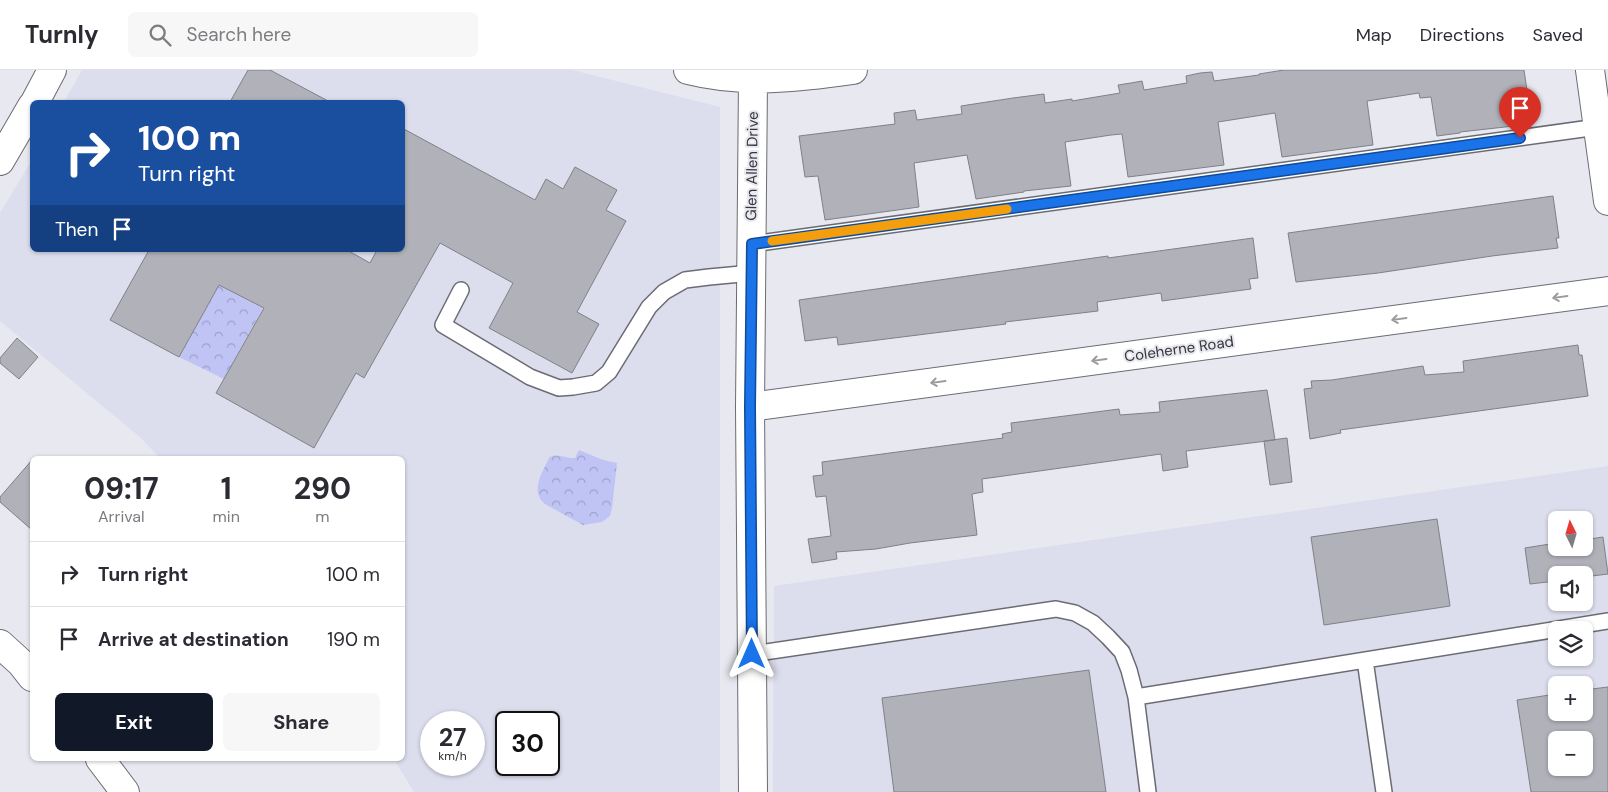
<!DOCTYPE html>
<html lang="en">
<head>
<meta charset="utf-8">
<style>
  :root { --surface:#fff; --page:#f7f7f7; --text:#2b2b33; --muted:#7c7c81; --line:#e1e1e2; --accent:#111827 }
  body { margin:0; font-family:"DM Sans",sans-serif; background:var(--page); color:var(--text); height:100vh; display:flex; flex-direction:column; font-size:19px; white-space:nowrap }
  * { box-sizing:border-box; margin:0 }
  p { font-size:16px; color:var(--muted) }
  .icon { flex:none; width:28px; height:28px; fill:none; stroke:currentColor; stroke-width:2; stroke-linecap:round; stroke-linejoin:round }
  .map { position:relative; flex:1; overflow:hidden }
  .side { position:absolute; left:30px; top:386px; width:375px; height:305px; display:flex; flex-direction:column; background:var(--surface); border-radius:8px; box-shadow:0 1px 4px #0004 }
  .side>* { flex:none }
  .hud { position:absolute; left:30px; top:30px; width:375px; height:152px; border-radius:8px; box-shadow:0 1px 4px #0004; background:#1a4fa0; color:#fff; overflow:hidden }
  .needle { width:32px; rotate:355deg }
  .fabs { position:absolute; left:1548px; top:441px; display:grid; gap:10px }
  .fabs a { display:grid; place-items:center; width:45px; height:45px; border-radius:8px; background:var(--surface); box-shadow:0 1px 4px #0004; font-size:25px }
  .speed { position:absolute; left:420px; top:641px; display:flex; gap:10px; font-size:25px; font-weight:700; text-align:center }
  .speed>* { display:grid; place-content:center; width:65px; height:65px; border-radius:50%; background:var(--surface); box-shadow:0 1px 4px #0004; line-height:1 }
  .speed small { font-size:12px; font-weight:400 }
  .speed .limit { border:2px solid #111; border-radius:8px; background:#fff; color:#111 }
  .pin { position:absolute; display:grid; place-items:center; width:42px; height:42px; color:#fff; margin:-51px -21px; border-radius:50% 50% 50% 0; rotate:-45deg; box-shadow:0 0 5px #0007 }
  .pin .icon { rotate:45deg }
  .me { position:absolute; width:55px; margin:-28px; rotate:0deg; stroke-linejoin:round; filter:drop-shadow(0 0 4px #0008) }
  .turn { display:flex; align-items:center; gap:18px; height:105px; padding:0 25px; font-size:22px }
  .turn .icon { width:65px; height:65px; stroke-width:2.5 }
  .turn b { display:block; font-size:35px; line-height:42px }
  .then { display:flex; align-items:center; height:48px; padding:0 25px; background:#0003; gap:10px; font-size:19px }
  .eta { display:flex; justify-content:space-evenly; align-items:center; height:85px; text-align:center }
  .eta b { font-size:30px; font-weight:700; line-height:35px }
  .action { display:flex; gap:10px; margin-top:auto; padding:10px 25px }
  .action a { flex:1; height:58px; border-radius:8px; background:var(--accent); color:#fff; font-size:20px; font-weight:700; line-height:58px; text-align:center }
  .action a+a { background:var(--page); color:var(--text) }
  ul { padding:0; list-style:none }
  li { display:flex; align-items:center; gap:15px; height:65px; padding:0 25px; border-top:1px solid var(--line) }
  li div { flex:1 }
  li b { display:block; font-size:19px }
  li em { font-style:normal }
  header { display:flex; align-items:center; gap:30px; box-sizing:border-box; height:70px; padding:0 25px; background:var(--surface); border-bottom:1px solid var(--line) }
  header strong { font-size:24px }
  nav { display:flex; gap:28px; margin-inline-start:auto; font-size:18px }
  .search { width:350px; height:45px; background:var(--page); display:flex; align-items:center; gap:12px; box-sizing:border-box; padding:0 18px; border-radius:8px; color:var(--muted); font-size:19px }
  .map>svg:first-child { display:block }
</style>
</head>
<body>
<header>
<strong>Turnly</strong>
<div class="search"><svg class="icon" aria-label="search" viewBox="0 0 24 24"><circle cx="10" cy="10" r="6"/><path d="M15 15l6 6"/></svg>Search here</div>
<nav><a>Map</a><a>Directions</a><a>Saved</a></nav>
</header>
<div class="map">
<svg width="1608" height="722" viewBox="0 0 1608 722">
  <defs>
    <pattern id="park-crowns" width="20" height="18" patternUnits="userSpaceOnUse" patternTransform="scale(1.25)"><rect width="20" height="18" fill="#c0c4f5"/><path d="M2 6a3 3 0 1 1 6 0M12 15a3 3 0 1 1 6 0" fill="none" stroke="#9da0c7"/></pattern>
  </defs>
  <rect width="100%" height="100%" fill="#e7e8f0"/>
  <path fill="#dcdded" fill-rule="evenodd" d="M82 0H572L720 37V722H414L394 689H402V389H161L141 368 0 251V143L32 90V180H402V32H64ZM431 652H474V695H431ZM506 652H549V695H506Z
    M1608 396V722H773L774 516ZM1556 450H1584V478H1556ZM1556 505H1584V532H1556ZM1556 560H1584V588H1556ZM1556 615H1584V642H1556ZM1556 670H1584V698H1556Z"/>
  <path fill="url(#park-crowns)" d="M219 215 263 238 224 309 179 287Z
    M579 380 603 390 617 393 612 438 610 446 602 452 583 455 545 434C529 421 543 402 549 388 556 382 566 389 575 388Z"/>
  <path fill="#b0b1b9" stroke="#808188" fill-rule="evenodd" d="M248 0H270L330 32H230Z
    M1284 0H1524L1532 54 1460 62V63L1437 66 1431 27 1420 28 1419 23 1367 31 1373 75 1282 87 1275 43 1218 52 1224 95 1128 107 1122 64 1111 65 1065 72 1071 116 1024 121V122L976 129 967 85 914 93 919 137 825 150 818 106 805 107 799 66 895 54 894 43 915 40 917 50 962 44 961 36 1013 28 1044 24 1045 33 1072 29V31L1120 23 1118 15 1131 13 1142 11 1144 20 1187 13 1186 6 1200 3 1212 2 1214 11 1259 5V4Z
    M402 58 535 130 546 109 563 119 575 97 617 120 606 140 626 151 577 242 599 254 572 303 489 258 513 213 440 173 364 308 356 303 314 378 216 323 264 238 219 215 179 287 110 250 149 180H347L370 193 377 180H402Z
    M1553 126 1559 168H1556L1558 178 1492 186 1378 203 1296 212 1288 163Z
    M1253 168 1258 208 1249 209 1251 219 1162 231 1161 223 1097 232 1098 241 1005 252 1006 254 838 275 837 267 805 271 799 230 1108 186V188Z
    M17 268 38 287 19 309 0 293V288Z
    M1578 275 1579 285H1582L1588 326 1340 360 1341 363 1310 369 1304 319 1312 318 1311 311 1332 310 1423 296 1425 305 1464 302 1463 291Z
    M1267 320 1275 370 1186 381 1188 397 1163 401 1161 384 982 409 983 422 972 424 977 465 910 473 876 479 836 482 837 489 812 493 808 469 831 466 826 426 816 427 813 406 823 405 822 392 1003 368 1002 364 1012 362 1011 353 1119 339 1120 345 1160 342 1159 332Z
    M1287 368 1292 412 1270 415 1264 371Z
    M32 390V460L0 432V427Z
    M1437 449 1450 536 1324 555 1311 467Z
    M1603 467 1608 504 1584 507V505H1556V511L1530 514 1525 478 1556 473V478H1584V470Z
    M1089 600 1106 722H894L882 628Z
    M1608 617V722H1531L1517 630 1556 624V642H1584V620ZM1556 670H1584V698H1556Z"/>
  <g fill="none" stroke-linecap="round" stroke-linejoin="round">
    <defs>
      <path id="lane" d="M752 174 1605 56
        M461 220 443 255 530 307 559 318 573 317 596 313 609 302 649 237 664 222 685 210 709 207 752 203
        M752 584 1056 539 1075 543 1093 553 1108 567 1122 582 1129 600 1136 627 1148 722
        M1365 590 1384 722
        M1136 627 1608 551"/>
      <path id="street" d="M688 0C743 14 798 8 853 0
        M1590 0 1608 131
        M35 32 52 0
        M0 91 32 36
        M750 337 1608 221
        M0 574 21 593 32 607
        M100 689 125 722
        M753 722 750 337 753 10"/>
    </defs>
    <use href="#lane" stroke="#6b6c73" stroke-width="18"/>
    <use href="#street" stroke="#6b6c73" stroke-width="30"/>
    <use href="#lane" stroke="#fff" stroke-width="15"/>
    <use href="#street" stroke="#fff" stroke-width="28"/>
  </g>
  <defs><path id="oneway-shaft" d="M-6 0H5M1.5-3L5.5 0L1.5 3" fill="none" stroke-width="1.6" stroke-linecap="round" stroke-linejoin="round" transform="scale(1.25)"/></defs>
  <g stroke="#9b9b9c">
    <use href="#oneway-shaft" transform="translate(1560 227) rotate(172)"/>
    <use href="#oneway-shaft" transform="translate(1399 249) rotate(172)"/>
    <use href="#oneway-shaft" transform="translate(1099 290) rotate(172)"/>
    <use href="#oneway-shaft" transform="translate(938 312) rotate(172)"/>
  </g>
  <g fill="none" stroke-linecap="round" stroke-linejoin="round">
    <defs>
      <path id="route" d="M752 584 750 337 752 174 1520 68"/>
    </defs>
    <use href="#route" stroke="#114b97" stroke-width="12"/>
    <use href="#route" stroke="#1a73e8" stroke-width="9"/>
    <path stroke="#f59e0b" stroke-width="9" d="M772 171 1007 139"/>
  </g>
  <g text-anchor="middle" stroke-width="4" stroke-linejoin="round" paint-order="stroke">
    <g font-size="15" fill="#37373a" stroke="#e7e8f0">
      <text transform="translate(752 96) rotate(-89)" y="5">Glen Allen Drive</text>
      <text transform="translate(1179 279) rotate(-8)" y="5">Coleherne Road</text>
    </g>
  </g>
</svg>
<div class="fabs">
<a><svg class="needle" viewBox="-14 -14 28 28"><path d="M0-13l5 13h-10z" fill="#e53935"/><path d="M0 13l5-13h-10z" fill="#7c7c81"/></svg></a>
<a><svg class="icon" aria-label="sound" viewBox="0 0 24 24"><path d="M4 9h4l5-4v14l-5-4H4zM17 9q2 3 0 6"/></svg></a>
<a><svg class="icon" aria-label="layers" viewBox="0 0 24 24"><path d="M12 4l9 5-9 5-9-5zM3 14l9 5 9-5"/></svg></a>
<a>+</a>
<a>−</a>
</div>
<div class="speed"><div>27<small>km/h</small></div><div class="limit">30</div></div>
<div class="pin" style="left:1520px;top:68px;background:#d93025"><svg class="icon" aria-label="arrive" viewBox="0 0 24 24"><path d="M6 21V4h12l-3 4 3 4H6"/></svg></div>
<svg class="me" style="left:752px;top:584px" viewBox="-20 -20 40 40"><path d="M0-17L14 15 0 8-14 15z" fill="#1a73e8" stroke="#fff" stroke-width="4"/></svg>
<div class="hud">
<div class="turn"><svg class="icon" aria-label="right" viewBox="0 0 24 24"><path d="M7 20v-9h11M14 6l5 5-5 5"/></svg><div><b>100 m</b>Turn right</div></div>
<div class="then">Then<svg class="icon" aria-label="arrive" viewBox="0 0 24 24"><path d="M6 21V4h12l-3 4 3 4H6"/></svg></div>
</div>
<section class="side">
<div class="eta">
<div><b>09:17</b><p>Arrival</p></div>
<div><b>1</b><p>min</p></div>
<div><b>290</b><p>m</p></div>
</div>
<ul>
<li><svg class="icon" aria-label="right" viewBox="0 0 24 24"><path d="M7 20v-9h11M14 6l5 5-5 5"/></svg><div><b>Turn right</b></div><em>100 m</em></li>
<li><svg class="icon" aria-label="arrive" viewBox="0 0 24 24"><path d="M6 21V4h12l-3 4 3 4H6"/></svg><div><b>Arrive at destination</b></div><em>190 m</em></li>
</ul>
<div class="action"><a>Exit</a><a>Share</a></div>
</section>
</div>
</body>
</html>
